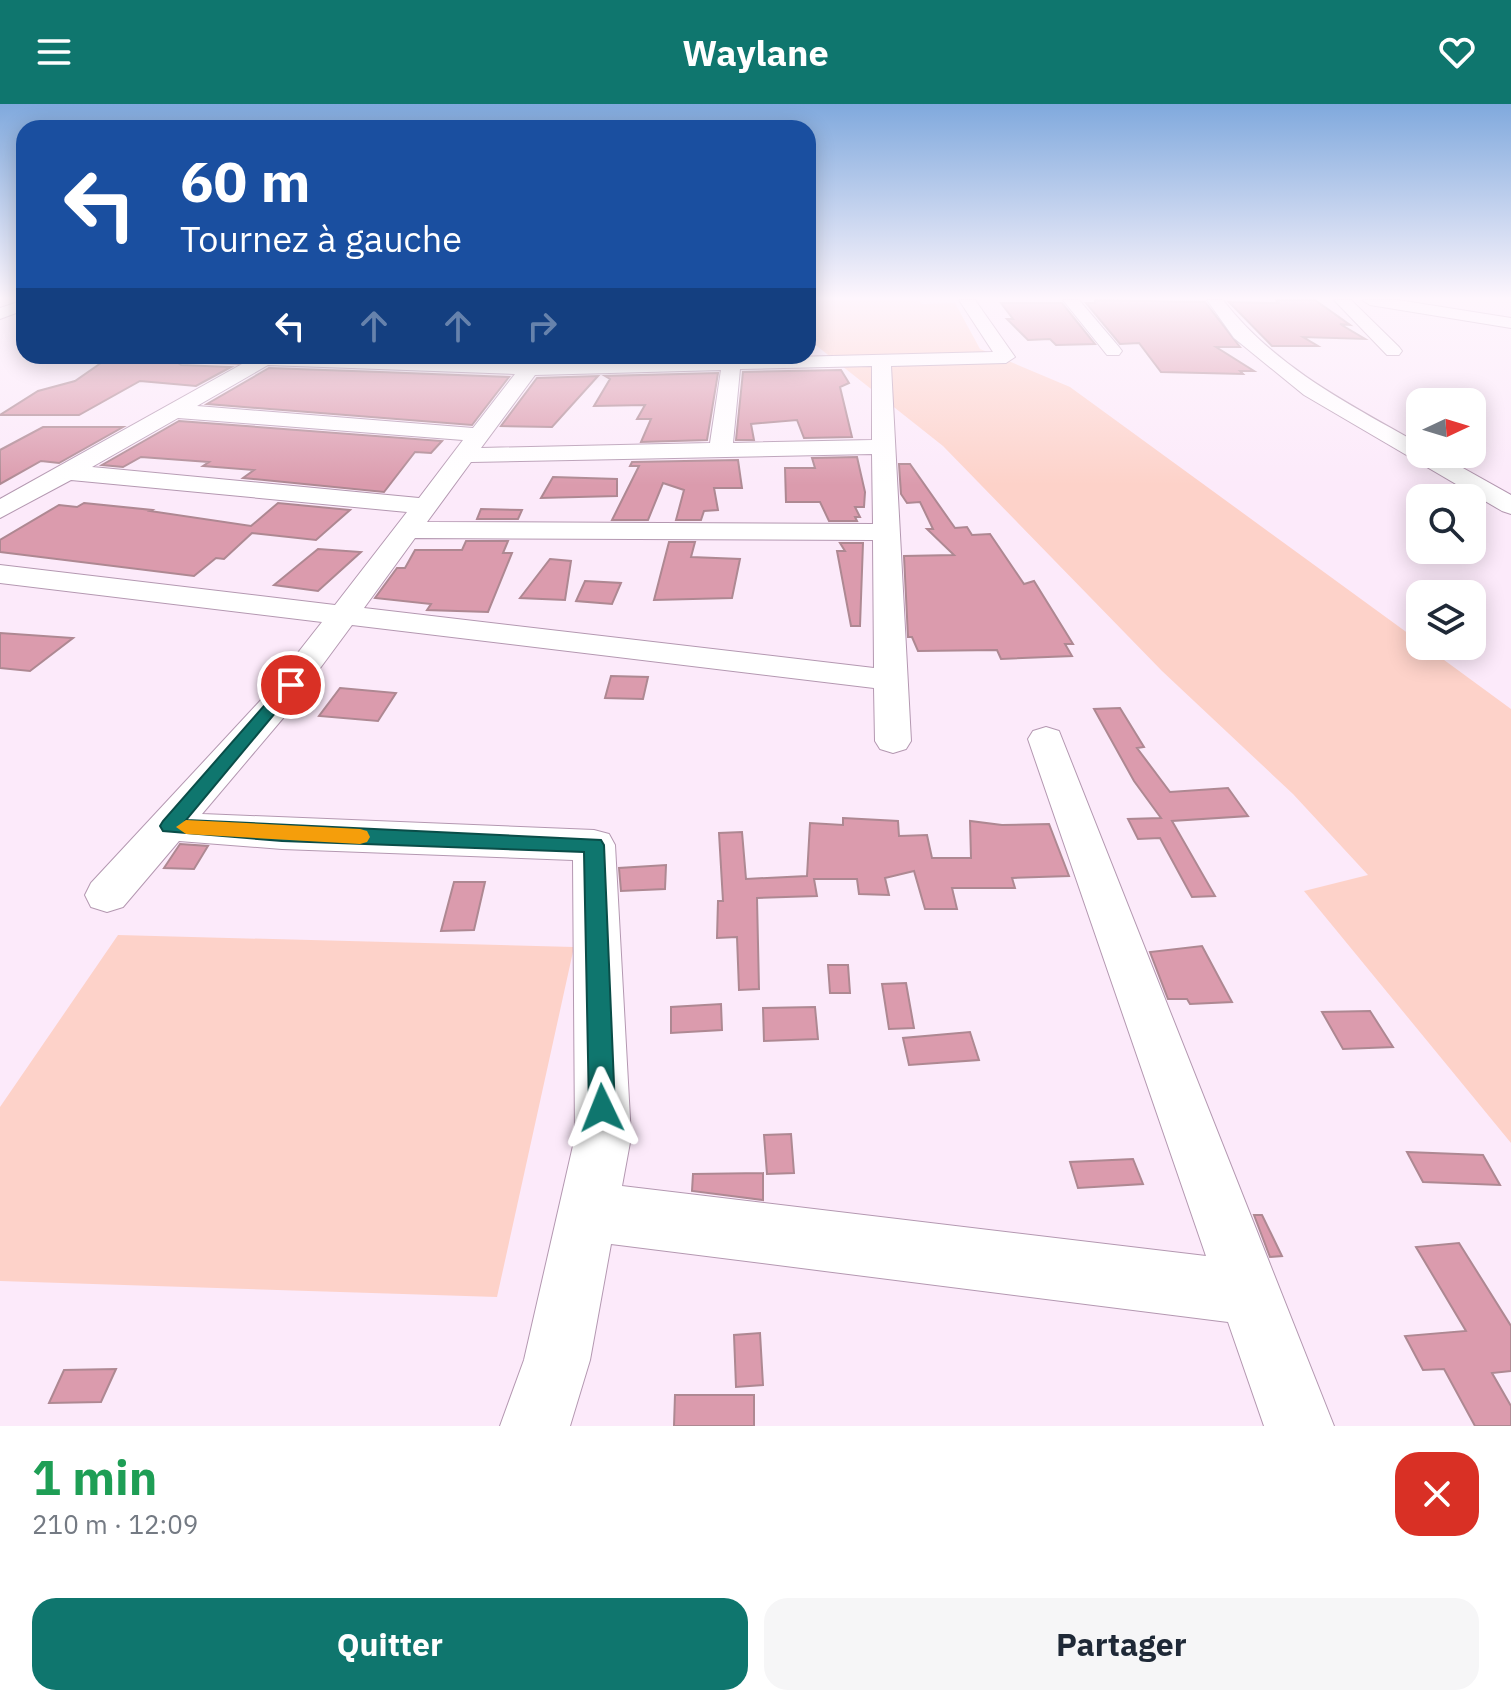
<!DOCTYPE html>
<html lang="fr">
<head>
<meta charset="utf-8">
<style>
  :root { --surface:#fff; --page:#f6f6f7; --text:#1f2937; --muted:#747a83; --accent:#0f766e }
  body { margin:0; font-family:"IBM Plex Sans",sans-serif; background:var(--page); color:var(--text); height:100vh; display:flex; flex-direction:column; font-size:30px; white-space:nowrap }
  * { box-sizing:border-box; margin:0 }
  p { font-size:26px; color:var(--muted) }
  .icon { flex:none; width:44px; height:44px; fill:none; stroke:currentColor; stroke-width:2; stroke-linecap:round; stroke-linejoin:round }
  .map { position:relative; height:1322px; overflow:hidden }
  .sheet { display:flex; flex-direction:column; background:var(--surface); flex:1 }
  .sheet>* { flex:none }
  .top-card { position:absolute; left:16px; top:16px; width:800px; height:244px; border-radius:24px; box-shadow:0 4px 20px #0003; background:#1a4fa0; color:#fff; overflow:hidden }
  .needle { width:52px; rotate:86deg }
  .controls { position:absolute; left:1406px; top:284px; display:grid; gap:16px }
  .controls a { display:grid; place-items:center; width:80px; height:80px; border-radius:16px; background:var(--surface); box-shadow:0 4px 20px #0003; font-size:40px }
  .pin { position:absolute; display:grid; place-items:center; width:68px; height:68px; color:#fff; margin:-34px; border:4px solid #fff; border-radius:50%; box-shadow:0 2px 8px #0007 }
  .me { position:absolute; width:88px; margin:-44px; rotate:358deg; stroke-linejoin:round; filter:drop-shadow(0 0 6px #0008) }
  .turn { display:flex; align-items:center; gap:28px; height:168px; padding:0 32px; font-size:36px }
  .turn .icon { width:104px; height:104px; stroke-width:2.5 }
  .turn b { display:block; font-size:56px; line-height:68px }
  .lanes { display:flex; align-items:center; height:76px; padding:0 32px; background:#0003; justify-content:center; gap:40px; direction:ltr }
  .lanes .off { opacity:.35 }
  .round { display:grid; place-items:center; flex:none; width:84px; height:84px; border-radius:24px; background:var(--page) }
  .head { display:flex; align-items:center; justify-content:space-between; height:136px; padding:0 32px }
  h1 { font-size:48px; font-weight:700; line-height:60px; color:#1e9e55 }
  .primary-button { display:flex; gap:16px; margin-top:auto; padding:16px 32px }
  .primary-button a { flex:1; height:92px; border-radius:24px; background:var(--accent); color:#fff; font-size:32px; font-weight:700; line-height:92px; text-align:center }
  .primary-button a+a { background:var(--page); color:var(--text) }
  header { display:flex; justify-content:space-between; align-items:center; height:104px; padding:0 32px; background:var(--accent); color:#fff; font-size:36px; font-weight:700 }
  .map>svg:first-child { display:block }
</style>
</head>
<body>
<header><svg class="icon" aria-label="menu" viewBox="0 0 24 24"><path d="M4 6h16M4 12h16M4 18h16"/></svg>Waylane<svg class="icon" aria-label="heart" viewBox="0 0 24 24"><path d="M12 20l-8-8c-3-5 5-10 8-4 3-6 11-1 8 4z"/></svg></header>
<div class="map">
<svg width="1511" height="1322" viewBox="0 0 1511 1322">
  <rect width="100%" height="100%" fill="#fceafa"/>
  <path fill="#fdd2c9" d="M808 196H919L922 200 955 199 980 245 1070 283 1420 538V542H1425L1511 605V1039L1304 787 1368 771 1293 690 1162 567 943 342 808 235Z
    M118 831 574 843 497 1193 0 1177V1003Z"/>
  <path fill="#db9bad" stroke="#ae8892" stroke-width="2" d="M1095 196 1205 198 1240 243H1216L1254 267H1240L1243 270 1161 268 1139 239 1120 240 1086 199H1095Z
    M1276 196H1315L1350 221 1340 220 1365 235 1303 233 1318 242H1272L1229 198 1278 199Z
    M1001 199H1062L1095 240 1056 241 1050 235 1028 236 1007 215H1013Z
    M156 253H170L181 261 231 263 196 282 140 277 79 311H0L38 287 75 277 101 259H129Z
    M269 264 380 268 509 273 472 321 207 300Z
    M841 266 849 279 840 283 852 333 804 334 797 316 751 320 754 336H736L743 268Z
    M718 269 707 336 641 338 651 315H637L645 301 594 302 610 275 605 272Z
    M598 272 552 323 501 322 537 274Z
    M179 317 442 337 431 349 415 348 384 388 243 374 254 366 203 362 209 358 141 353 123 363 102 361Z
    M43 323H123L59 359 41 357 0 380V346Z
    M857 353 865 388 864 403H855L860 413H855L857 417H829L820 398H786L785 364H815L812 354Z
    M738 356 742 384H714L718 406 704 407 701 416H676L684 386 663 379 648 416H612L639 362H630L632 358Z
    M899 360H910L955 424 967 423 972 431 990 430 1024 480 1034 477 1073 540H1065L1072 552 1001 555 997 546 918 547 912 533H908L904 452 954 451 927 425H933L920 398 907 399 901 390Z
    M553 373 617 375V392L541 394Z
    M84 399 152 406 150 407 251 422 278 399 350 406 316 436 252 429 224 455 216 454 194 472 0 448V436L59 401 77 403Z
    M481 405 522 406 518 415H477Z
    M466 437H508L503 449H512L488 508 427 506 431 500 375 494 397 464H405L415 446H462Z
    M669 438H695L691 453 740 455 732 494 654 496Z
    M840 439H863L860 522H851L837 447H845Z
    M318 445 361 448 318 487 274 481Z
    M550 455 571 457 565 496 520 494Z
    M585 477 621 479 612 500 576 497Z
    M0 529 73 534 30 567 0 564Z
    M611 572 648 573 643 595 605 594Z
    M340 584 396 589 378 617 319 612Z
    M1120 604 1144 643 1137 644 1170 688 1228 684 1248 712 1172 717 1215 792 1192 793 1160 734 1138 735 1128 715 1161 714 1134 677 1094 605Z
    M843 714 898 717 899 732 927 731 932 754H971L970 717 1002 721 1049 720 1069 772 1012 774 1015 784H952L957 805H925L914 767 885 774 889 791 859 790 857 775H814L817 792 757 794 759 885 739 886 737 833 717 834 718 797H723L719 729 742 728 746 775 807 772 810 719 843 721Z
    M180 740 208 742 194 765 164 764Z
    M666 761 665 785 621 787 619 764Z
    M454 778H485L474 826 441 827Z
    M1202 842 1232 898 1190 900 1187 895H1168L1150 848Z
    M828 861H848L850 889H830Z
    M906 879 914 924 889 925 882 880Z
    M721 900 722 926 671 929V903Z
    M815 903 818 935 764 937 763 904Z
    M1370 907 1393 943 1343 945 1322 908Z
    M970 928 979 956 909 961 903 934Z
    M791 1030 794 1069 767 1070 764 1031Z
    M1407 1048 1483 1051 1500 1081 1423 1078Z
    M1133 1055 1143 1080 1078 1084 1070 1058Z
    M763 1069V1096L692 1087 693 1070Z
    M1254 1111H1262L1282 1152 1270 1153Z
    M1459 1139 1511 1222V1267L1492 1269 1511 1302V1322H1475L1444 1265 1423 1266 1405 1232 1466 1227 1416 1143Z
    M760 1229 763 1281 736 1283 734 1231Z
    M116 1265 101 1298 49 1299 64 1266Z
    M675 1291H754V1322H674Z"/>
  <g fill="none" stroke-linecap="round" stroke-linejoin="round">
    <defs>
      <path id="minor" d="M24 196V206L0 215V204Z
        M959 196H975L1015 253 1006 259 891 262 911 637 906 645 893 649 880 645 875 637 874 584 352 521 284 613 202 710 594 726 609 730 615 741 631 1033 622 1082 1206 1152 1028 635 1033 627 1046 623 1059 627 1334 1322H1264L1228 1218 611 1140 590 1256 570 1322H500L524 1256 575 1033 573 756 282 745 179 737 123 803 107 808 91 803 85 791 91 779 260 597 322 518 0 479V461L335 501 407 408 71 376 0 414V395L242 260 181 258 172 252H333L524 259 529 252H548L543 259 993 248ZM268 261 515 270 473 324 197 302ZM872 262V336L733 339 740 265ZM721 266 710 339 481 344 535 271ZM178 314 463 336 419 394 92 363ZM872 350 873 420 427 418 471 358ZM415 434 873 436 874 564 364 504Z
        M1063 196H1079L1119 243 1122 247 1119 251H1107Z
        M1207 196H1223C1274 262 1348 300 1420 340V350H1438L1511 391V410L1502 407 1304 291 1234 234Z
        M1334 196H1351L1399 243 1402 247 1399 251H1387Z
        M1362 196H1398L1511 214V224L1370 201Z"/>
    </defs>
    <use href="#minor" stroke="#b498b1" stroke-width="2"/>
    <use href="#minor" fill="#fff" fill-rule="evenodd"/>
  </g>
  <linearGradient id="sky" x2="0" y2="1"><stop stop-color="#80a9dd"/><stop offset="0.51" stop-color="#fef6fd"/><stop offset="1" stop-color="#fef6fd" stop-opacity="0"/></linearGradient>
  <rect width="1511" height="381" fill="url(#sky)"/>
  <path fill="#0f766e" stroke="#0a4d48" stroke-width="2" d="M291 576 296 578V584L186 716 601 736 604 741 615 1004 611 1012 602 1016 593 1012 589 1004 584 748 282 737 163 727 160 722 163 717 285 578Z"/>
  <path fill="#f59e0b" d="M186 716 360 725 367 727 370 733 367 738 360 740 186 730 176 723Z"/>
</svg>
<div class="controls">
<a><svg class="needle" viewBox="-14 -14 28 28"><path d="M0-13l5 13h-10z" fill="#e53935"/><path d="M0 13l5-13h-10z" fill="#747a83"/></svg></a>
<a><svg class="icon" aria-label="search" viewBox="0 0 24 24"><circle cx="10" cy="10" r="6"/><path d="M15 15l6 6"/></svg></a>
<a><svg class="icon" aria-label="layers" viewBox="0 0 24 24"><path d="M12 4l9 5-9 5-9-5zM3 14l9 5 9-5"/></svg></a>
</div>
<div class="pin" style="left:291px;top:581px;background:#d93025"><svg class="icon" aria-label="arrive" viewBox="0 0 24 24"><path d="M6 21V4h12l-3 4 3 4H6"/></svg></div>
<svg class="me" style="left:602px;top:1004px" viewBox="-20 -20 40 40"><path d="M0-17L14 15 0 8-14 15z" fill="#0f766e" stroke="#fff" stroke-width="4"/></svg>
<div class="top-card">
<div class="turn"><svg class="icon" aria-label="left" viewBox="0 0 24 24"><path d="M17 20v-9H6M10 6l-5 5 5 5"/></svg><div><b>60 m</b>Tournez à gauche</div></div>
<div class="lanes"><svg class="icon" aria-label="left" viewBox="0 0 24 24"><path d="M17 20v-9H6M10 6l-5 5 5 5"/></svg><svg class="icon off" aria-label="ahead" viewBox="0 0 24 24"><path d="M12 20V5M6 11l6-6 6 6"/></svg><svg class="icon off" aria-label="ahead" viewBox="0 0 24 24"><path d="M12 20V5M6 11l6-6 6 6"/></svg><svg class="icon off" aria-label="right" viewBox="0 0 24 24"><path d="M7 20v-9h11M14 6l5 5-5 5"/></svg></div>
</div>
</div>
<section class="sheet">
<div class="head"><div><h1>1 min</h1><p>210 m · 12:09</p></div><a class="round" style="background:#d93025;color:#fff"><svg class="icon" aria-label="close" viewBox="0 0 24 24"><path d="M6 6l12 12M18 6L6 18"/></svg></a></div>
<div class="primary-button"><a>Quitter</a><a>Partager</a></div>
</section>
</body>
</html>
